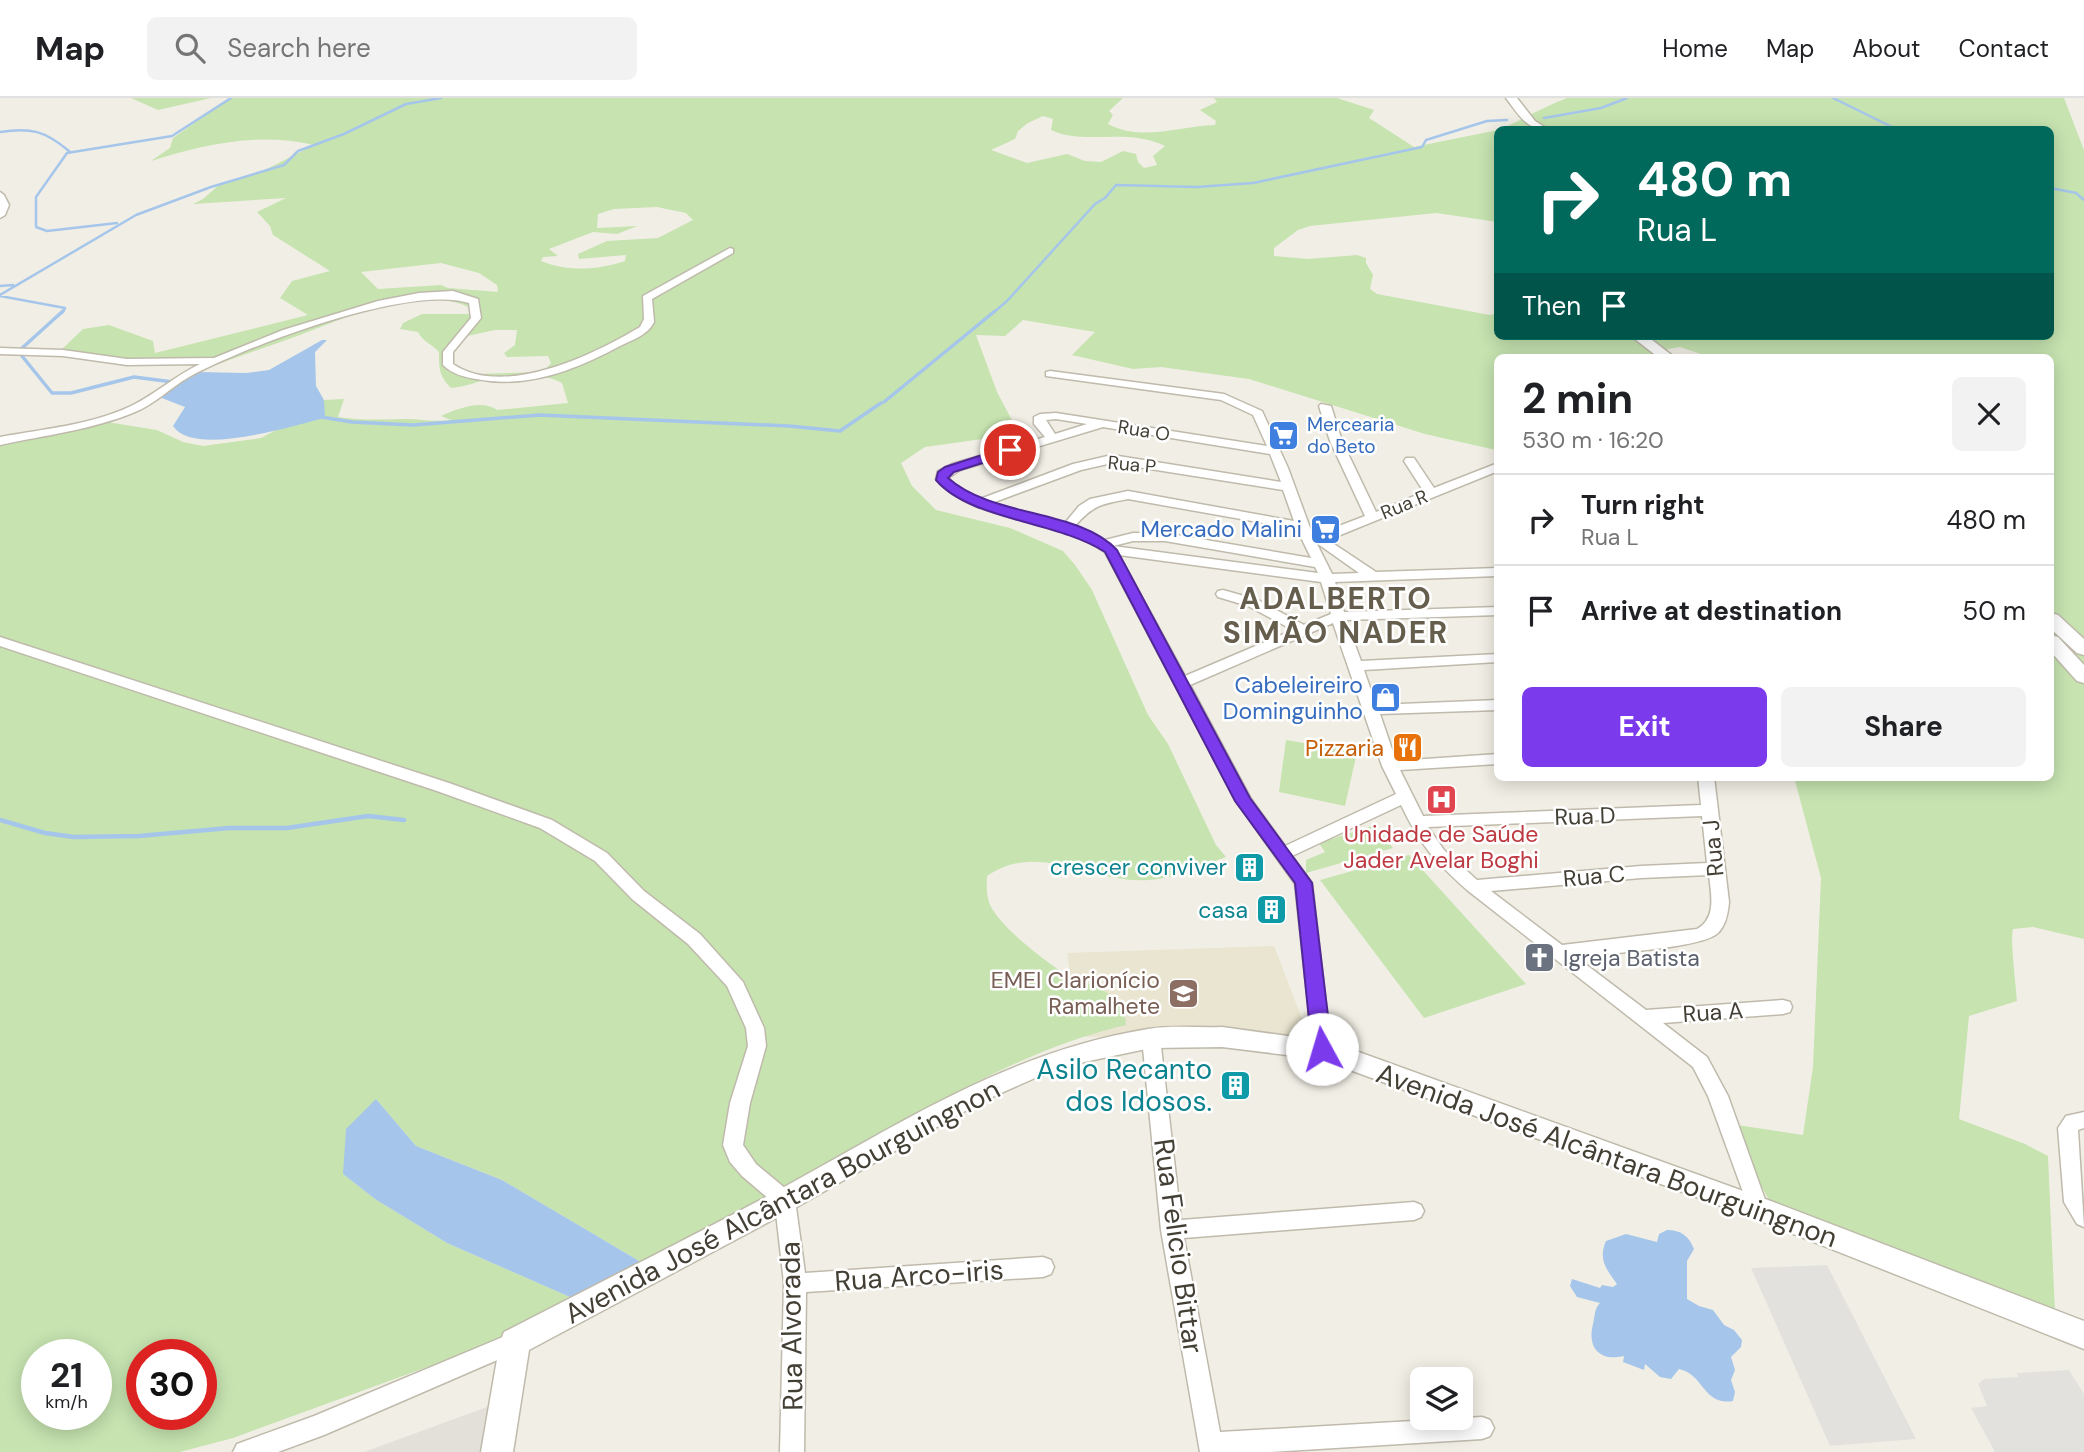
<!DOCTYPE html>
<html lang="en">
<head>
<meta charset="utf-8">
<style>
  :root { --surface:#fff; --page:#f2f2f2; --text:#202124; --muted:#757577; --line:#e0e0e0; --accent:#7c3aed }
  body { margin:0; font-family:"DM Sans",sans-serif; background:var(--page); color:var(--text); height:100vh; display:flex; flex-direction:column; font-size:26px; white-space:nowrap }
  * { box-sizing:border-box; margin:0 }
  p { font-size:23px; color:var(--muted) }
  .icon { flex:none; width:38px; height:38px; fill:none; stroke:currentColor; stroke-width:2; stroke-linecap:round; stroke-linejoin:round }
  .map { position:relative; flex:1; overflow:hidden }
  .details { position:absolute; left:1494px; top:256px; width:560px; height:427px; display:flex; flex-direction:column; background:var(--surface); border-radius:10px; box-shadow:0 4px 18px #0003 }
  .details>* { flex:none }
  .guide { position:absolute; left:1494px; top:28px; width:560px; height:214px; border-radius:10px; box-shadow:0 4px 18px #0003; background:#00695c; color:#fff; overflow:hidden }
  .fabs { position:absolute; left:1410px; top:1269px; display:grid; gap:14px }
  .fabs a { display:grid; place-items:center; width:63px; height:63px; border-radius:10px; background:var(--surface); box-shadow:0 4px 18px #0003; font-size:35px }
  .speed { position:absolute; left:21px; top:1241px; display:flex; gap:14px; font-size:35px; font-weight:700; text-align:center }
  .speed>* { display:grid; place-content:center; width:91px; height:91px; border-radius:50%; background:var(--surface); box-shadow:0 4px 18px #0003; line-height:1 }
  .speed small { font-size:18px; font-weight:400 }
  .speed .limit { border:10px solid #d22; background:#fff; color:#111 }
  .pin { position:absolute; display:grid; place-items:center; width:60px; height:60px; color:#fff; margin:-30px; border:4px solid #fff; border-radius:50%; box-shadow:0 2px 7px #0007 }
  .me { position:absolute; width:77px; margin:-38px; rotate:354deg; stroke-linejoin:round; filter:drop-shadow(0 0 5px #0008) }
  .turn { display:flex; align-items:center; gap:24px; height:147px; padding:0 28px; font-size:32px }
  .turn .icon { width:91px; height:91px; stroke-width:2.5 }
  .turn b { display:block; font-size:49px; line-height:60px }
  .then { display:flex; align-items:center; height:66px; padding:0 28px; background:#0003; gap:14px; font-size:26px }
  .round { display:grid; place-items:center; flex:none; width:74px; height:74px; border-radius:10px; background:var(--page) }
  .summary { display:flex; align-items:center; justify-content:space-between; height:119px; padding:0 28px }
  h1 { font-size:42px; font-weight:700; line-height:52px }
  .button { display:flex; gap:14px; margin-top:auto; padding:14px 28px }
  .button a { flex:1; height:80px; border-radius:10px; background:var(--accent); color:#fff; font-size:28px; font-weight:700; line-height:80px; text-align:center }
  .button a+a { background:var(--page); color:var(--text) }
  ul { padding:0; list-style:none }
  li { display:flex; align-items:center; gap:21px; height:91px; padding:0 28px; border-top:2px solid var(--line) }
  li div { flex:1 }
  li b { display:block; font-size:26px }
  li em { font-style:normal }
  header { display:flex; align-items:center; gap:42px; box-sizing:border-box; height:98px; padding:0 35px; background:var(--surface); border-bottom:2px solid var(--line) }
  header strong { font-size:33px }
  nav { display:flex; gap:38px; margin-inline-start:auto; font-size:24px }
  .search { width:490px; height:63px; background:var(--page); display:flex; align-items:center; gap:18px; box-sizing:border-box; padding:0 24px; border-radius:10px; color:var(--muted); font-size:26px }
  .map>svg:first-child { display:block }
</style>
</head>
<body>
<header>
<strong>Map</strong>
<div class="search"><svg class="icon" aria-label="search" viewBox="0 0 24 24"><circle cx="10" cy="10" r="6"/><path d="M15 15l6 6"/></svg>Search here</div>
<nav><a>Home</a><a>Map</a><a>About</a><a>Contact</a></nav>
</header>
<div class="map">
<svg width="2084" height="1354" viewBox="0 0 2084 1354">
  <rect width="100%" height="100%" fill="#f1efe5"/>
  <path fill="#e3e0da" d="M517 1298 506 1354H364Z"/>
  <path fill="#e9e5d0" d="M1274 848 1308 936 1080 939 1067 855Z"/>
  <path fill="#c6e3b0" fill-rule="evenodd" d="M131 0H211L158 12Z
    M230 0H1123L1109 13 1113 17 1108 26C1142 44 1179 28 1215 27L1216 23 1200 12 1217 4 1214 0H1337L1374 12 1369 20 1414 49 1498 32V124L1436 115 1310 128 1298 132 1274 150V158L1308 161 1357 157 1366 160V165L1373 177 1370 191 1377 196 1490 217 1498 215V238H2051V32H1498C1522 22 1543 9 1567 0H2064L2084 52V841L2033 829 2013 831C2010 843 2016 886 2017 903L1969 918 1959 1021 2025 1046 2048 1058 2055 1215 1776 1114 1736 1044 1737 1027 1803 1037 1813 969 1821 780 1794 679H2051V259H1710L1680 249 1663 252 1671 259H1498L1496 352 1425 336 1249 281 1161 269 1133 271 1072 257 1095 234 1023 222 1005 238 976 237 997 294 1014 326 997 339 925 349 901 365 912 388 936 412 1010 430 1063 453 1075 467 1092 492 1148 617 1168 646 1216 747 1226 759C1201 768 1175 781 1148 782 1092 786 1040 742 987 778 987 785 986 793 988 800 991 822 1040 859 1059 872 1084 888 1123 889 1126 927 1035 948 955 995 874 1040 798 1082 722 1125 646 1167L502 1082 416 1048 376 1001 343 1076 375 1101 447 1145 579 1203 485 1248 233 1340 180 1354H0V346L107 324 157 332 183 344 203 348 261 340 278 331 324 320V302L344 301 338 319C363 323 386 321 411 321 425 322 437 324 451 322L441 318C457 311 482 301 497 312L568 305 562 285C545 275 515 276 495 280 479 282 467 289 451 290 439 278 439 270 439 254 432 246 422 243 418 234L400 231 403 225 422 216H469L472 211C422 184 348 219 300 237 269 248 238 259 207 270L202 265 144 266 59 254 83 231 109 227 153 243 155 255 308 217 280 200 292 183 330 173 273 137 270 128 257 114 286 100 193 106 203 101 220 86 263 73 314 47C259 34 205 46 151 63L170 50 173 40ZM1043 18 1053 21 1051 32C1085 48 1126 29 1165 48L1153 58 1157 67 1144 70 1138 64 1136 56 1123 53 1101 64 1085 63 1067 56 1027 65 991 52 1015 41 1018 33 1028 25ZM657 109 686 115 693 122 658 140 607 143 578 156 579 161 626 157 625 163C597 172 568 174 541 163L543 159 558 158 549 151 593 134 617 136 637 128 597 130 598 116 614 111ZM441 165 479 175 497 187 498 194 448 190 441 187 378 191 361 174ZM495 232H517L515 247 504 255 507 259 548 258 551 265 543 274 474 276 458 272 448 249 458 240ZM37 1256H96V1316H37ZM142 1256H201V1316H142Z
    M1286 642 1357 654 1345 708 1279 694Z
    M1375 727 1393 750 1306 775V762L1325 754 1319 745Z
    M1409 757 1526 886 1424 920 1320 782Z"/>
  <path fill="#e2e1dd" d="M1827 1167 1916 1341 1830 1348 1751 1170Z
    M2069 1272 2084 1296V1354H1995L1971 1310 1987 1308 1978 1286 1984 1281 2019 1279 2016 1275Z"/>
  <path fill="#a5c6ea" d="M322 242H327L315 254 316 288 324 302 325 320C294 327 194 360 173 328L185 309 159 299 175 285 199 274 246 275 269 272Z
    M376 1001 416 1048 502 1082 646 1167 579 1203 447 1145 375 1101 343 1076 346 1031Z
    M1667 1132C1681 1132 1689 1138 1694 1151L1687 1163V1201L1699 1208 1713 1212 1724 1227 1734 1232 1742 1242 1741 1249 1731 1259 1735 1272 1731 1282 1735 1294 1733 1303C1703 1308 1704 1276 1679 1271L1671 1281 1660 1279 1645 1266 1644 1272 1623 1264 1624 1258C1599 1264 1587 1249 1593 1226 1595 1218 1594 1211 1600 1205L1577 1199 1570 1188 1572 1181 1600 1190 1602 1187 1613 1189 1617 1186C1606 1171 1598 1161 1606 1143L1626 1136 1657 1144 1659 1136Z"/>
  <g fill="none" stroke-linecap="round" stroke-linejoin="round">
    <path stroke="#a5c6ea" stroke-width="2.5" d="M1833 0 1898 32
      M1544 20 1601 10 1627 0
      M0 34C31 29 45 33 69 53
      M2051 90 2076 95 2084 102
      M117 125 47 133 36 129V99L67 55 172 38 231 0
      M0 188 13 187
      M0 197 136 117 211 89 284 67 298 53 344 36 406 6 441 0
      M0 198 65 210 62 215
      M993 215 1007 203 1095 106 1105 100 1116 87 1197 89 1253 85 1422 49 1426 42 1487 23 1507 22"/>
    <path stroke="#a5c6ea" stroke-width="3.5" d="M63 213 21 251 22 258 52 295H71L134 279 173 284
      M884 304 995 213
      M321 319 352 324 413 327 540 317 789 328 840 333 881 305"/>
    <path stroke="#a5c6ea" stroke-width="4.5" d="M0 722 45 735 74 739 139 738 229 730H287L368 718 404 722"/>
    <defs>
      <path id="minor" d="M0 94 4 97 9 107 5 117 0 120Z
        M730 150 733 151V155L652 201 654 224C648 237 632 242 620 248 575 272 528 291 476 281 464 279 452 276 443 267V254L471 220 469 205C409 186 246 248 189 279 170 290 155 306 135 314 92 332 45 337 0 347V339C43 331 91 327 131 308 156 296 176 277 200 266L127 267 63 258 0 256V250L63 252 127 261 214 260 283 232 378 203 419 195 453 193 478 201 481 220 453 254V266C504 301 595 256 640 229L644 221 643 198Z
        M1050 273 1224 296 1262 313 1288 370 1313 438 1365 418 1330 343 1319 308 1321 306 1331 308 1342 343 1376 414 1424 394 1404 363 1406 360H1414L1434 390 1498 365V373L1328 442 1376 474 1498 470V478L1335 484 1344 514 1498 509V517L1346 522 1361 563 1498 556V564L1364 572 1376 607 1498 602V612L1380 616 1396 663 1498 656V666L1400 672 1423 718 1701 707 1698 679H1714L1729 804C1728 815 1726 827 1718 835 1701 851 1604 855 1576 859L1646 912 1783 902 1790 904 1792 909 1790 914 1783 916 1663 925 1707 959 1728 998 1768 1110 1765 1116 1758 1119 1751 1116 1708 998 1693 969 1467 792C1433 761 1421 748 1401 707L1292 758 1312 785 1331 951 1329 956 1322 958 1315 956 1313 951 1295 786 1236 703 1105 454C1055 419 973 425 936 381L938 373 952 366 1045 339 1034 326V319L1040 316 1056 315 1267 348 1253 317 1221 302 1046 278V274ZM1056 321 1087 326 1055 336 1046 322ZM1103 329 1270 356 1281 384 1112 357 1073 366 980 401 960 391 948 380 960 372ZM1112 365 1283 392 1294 423 1128 393 1090 401 1079 408 1065 425 992 405 1081 372ZM1128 401 1297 431 1311 460 1165 435H1133L1105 442 1075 428C1093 407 1102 406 1128 401ZM1133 443H1165L1315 469 1318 475 1113 448ZM1317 446H1318L1359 475 1332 476ZM1119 457 1321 484 1331 516 1304 527 1258 502 1223 492 1218 493 1216 496 1218 499 1248 508 1293 532 1185 578ZM1333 525 1382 668 1396 696 1285 748 1251 701 1190 587ZM1702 718 1707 765 1641 768 1477 782 1444 752 1428 729ZM1709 777C1711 796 1717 820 1697 831L1562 847 1491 793 1641 780Z
        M0 539 449 685 552 722 607 755 644 793 700 836 743 884 764 930 766 948 750 1005 743 1047 756 1066 792 1096 795 1102 805 1175 1043 1159 1051 1162 1054 1169 1051 1176 1043 1179 806 1194 804 1354H780L784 1185 775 1106 742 1078 730 1064 723 1047 730 1005 748 948 746 930 727 888 688 846 632 801 595 763 540 730 437 693 0 548Z
        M1151 933 1158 935 1160 940 1181 1122 1414 1104 1421 1107 1424 1113 1421 1119 1414 1122 1184 1140 1220 1334 1482 1319 1490 1322 1494 1330 1490 1338 1482 1341 1270 1354H1200L1161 1132 1142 940 1144 935Z
        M2084 1014V1030L2078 1032 2084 1129 2077 1126 2064 1104 2058 1030 2066 1018Z
        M515 1234 523 1237 526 1244 523 1251 324 1337 278 1354H233L237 1346 314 1318Z"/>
      <path id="tertiary" d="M1506 0H1517L1535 23 1549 32C1526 32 1519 17 1506 0Z
        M1631 238H1647L1674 259H1658Z
        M2051 515 2058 517 2084 541V557L2077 555 2051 531Z
        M2051 537 2058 539 2084 567V585L2077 583 2051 554Z
        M1222 929 1331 944 1768 1102 2084 1223V1251L1748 1118 1320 961 1222 949 1151 950 1084 964 1035 980 981 1004 795 1110 529 1252 513 1354H481L500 1244 504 1234C595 1187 687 1141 777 1093 900 1026 1007 954 1148 931 1172 927 1198 930 1222 929Z"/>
    </defs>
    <use href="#minor" stroke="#bfbaab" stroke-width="3"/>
    <use href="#tertiary" stroke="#bfbaab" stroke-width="3"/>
    <use href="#minor" fill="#fff" fill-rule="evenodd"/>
    <use href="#tertiary" fill="#fff" fill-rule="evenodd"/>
  </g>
  <path fill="#7c3aed" stroke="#51269a" stroke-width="2" d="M1010 348 1014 350V355L954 374 948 380C993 420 1079 411 1117 452L1250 700 1312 785 1332 951 1329 957 1322 959 1315 957 1312 951 1295 785 1235 703 1105 454C1057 423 970 422 936 382L938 374 945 369Z"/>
  <defs>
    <symbol id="supermarket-square" viewBox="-11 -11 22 22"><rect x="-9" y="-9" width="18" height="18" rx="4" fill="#3f7fe0" stroke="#fff"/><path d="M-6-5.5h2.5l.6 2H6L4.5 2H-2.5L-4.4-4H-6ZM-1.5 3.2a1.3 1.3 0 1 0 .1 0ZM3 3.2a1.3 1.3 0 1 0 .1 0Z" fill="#fff"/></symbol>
    <symbol id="shop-square" viewBox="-11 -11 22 22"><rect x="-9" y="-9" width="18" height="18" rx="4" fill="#3f7fe0" stroke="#fff"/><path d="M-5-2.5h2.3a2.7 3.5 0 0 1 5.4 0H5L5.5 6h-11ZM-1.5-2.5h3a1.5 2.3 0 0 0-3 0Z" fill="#fff"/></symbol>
    <symbol id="restaurant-square" viewBox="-11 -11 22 22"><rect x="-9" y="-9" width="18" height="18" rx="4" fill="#e8710a" stroke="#fff"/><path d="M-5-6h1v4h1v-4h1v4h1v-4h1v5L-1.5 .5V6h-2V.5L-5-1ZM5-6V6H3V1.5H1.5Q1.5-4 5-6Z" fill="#fff"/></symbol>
    <symbol id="hospital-square" viewBox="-11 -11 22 22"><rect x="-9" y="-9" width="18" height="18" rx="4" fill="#e0444e" stroke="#fff"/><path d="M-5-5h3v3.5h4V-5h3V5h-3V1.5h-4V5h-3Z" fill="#fff"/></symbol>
    <symbol id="building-square" viewBox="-11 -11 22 22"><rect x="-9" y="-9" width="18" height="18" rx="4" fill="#0f9aa8" stroke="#fff"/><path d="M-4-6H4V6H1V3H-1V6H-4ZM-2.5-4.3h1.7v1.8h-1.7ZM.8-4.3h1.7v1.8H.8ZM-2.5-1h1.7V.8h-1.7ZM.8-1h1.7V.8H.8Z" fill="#fff"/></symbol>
    <symbol id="church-square" viewBox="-11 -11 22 22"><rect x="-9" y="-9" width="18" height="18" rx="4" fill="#6b7280" stroke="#fff"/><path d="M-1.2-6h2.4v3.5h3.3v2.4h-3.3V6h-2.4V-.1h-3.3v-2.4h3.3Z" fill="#fff"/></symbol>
    <symbol id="school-square" viewBox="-11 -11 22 22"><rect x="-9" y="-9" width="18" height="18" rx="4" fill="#8d6e63" stroke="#fff"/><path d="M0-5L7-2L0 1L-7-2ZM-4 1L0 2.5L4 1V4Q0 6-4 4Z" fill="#fff"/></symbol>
  </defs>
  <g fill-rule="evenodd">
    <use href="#supermarket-square" x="1266" y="320" width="35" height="35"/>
    <use href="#supermarket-square" x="1308" y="414" width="35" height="35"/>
    <use href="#shop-square" x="1368" y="582" width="35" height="35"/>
    <use href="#restaurant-square" x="1390" y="632" width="35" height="35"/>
    <use href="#hospital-square" x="1424" y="684" width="35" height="35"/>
    <use href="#building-square" x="1232" y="752" width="35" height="35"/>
    <use href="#building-square" x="1254" y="794" width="35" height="35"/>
    <use href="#church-square" x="1522" y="842" width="35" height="35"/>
    <use href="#school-square" x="1166" y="878" width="35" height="35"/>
    <use href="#building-square" x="1218" y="970" width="35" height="35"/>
  </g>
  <g text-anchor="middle" stroke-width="5" stroke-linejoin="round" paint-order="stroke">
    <g font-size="19" fill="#366cbe" stroke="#fff" text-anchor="start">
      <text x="1307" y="333">Mercearia<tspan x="1307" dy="22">do Beto</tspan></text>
    </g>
    <g font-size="19" fill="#433f35" stroke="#fff">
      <text transform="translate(1144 332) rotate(9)" y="7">Rua O</text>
      <text transform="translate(1132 366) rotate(5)" y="7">Rua P</text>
      <text transform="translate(1404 406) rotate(-22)" y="7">Rua R</text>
    </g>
    <g font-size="23" fill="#366cbe" stroke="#fff" text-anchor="end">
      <text x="1302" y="439">Mercado Malini</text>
      <text x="1363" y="595">Cabeleireiro<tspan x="1363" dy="26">Dominguinho</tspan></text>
    </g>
    <g font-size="23" fill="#c56008" stroke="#fff" text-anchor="end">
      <text x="1384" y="658">Pizzaria</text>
    </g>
    <g font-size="23" fill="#433f35" stroke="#fff">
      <text transform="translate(1585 718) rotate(-2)" y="8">Rua D</text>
      <text transform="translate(1713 750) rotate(-95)" y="8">Rua J</text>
      <text transform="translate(1594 778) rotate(-5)" y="8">Rua C</text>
      <text transform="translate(1713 914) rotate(-4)" y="8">Rua A</text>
    </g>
    <g font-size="23" fill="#be3a42" stroke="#fff">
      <text x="1441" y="744">Unidade de Saúde<tspan x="1441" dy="26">Jader Avelar Boghi</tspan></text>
    </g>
    <g font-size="23" fill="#0d838f" stroke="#fff" text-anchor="end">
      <text x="1227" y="777">crescer conviver</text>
      <text x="1248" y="820">casa</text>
    </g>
    <g font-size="23" fill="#5b616d" stroke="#fff" text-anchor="start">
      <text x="1563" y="868">Igreja Batista</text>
    </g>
    <g font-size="23" fill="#785e54" stroke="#fff" text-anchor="end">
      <text x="1160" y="890">EMEI Clarionício<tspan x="1160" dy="26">Ramalhete</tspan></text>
    </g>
    <g font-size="28" fill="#0d838f" stroke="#fff" text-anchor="end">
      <text x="1212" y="981">Asilo Recanto<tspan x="1212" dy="32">dos Idosos.</tspan></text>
    </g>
    <g font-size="28" fill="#433f35" stroke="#fff">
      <text transform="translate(1607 1057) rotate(20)" y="10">Avenida José Alcântara Bourguingnon</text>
      <text transform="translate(782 1103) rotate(-28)" y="10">Avenida José Alcântara Bourguingnon</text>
      <text transform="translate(1179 1148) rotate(82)" y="10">Rua Felicio Bittar</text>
      <text transform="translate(919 1177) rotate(-4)" y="10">Rua Arco-iris</text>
      <text transform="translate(791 1228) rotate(-91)" y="10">Rua Alvorada</text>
    </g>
    <g font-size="30" font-weight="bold" letter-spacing="2" fill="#655e4d" stroke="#fff">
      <text x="1336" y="511">ADALBERTO<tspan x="1336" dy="34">SIMÃO NADER</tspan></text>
    </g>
  </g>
</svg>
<div class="fabs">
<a><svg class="icon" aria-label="layers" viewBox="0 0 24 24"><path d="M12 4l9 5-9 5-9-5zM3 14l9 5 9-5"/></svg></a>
</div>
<div class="speed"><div>21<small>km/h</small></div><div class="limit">30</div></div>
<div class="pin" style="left:1010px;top:352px;background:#d93025"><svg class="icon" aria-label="arrive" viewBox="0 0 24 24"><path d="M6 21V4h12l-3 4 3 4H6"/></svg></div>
<svg class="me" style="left:1322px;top:951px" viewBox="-20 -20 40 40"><circle r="19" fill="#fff"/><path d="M0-13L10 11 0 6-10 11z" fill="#7c3aed"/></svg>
<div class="guide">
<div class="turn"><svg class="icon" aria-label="right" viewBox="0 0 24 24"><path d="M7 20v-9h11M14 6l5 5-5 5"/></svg><div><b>480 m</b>Rua L</div></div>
<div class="then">Then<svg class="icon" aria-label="arrive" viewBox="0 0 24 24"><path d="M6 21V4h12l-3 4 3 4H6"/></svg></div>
</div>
<section class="details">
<div class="summary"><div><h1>2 min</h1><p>530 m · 16:20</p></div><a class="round"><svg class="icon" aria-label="close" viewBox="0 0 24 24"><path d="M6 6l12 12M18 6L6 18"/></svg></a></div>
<ul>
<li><svg class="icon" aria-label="right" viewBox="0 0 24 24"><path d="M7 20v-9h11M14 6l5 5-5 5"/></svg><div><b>Turn right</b><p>Rua L</p></div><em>480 m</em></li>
<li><svg class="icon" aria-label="arrive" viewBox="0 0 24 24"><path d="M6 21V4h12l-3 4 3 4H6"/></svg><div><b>Arrive at destination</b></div><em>50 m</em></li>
</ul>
<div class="button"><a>Exit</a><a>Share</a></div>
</section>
</div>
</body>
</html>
